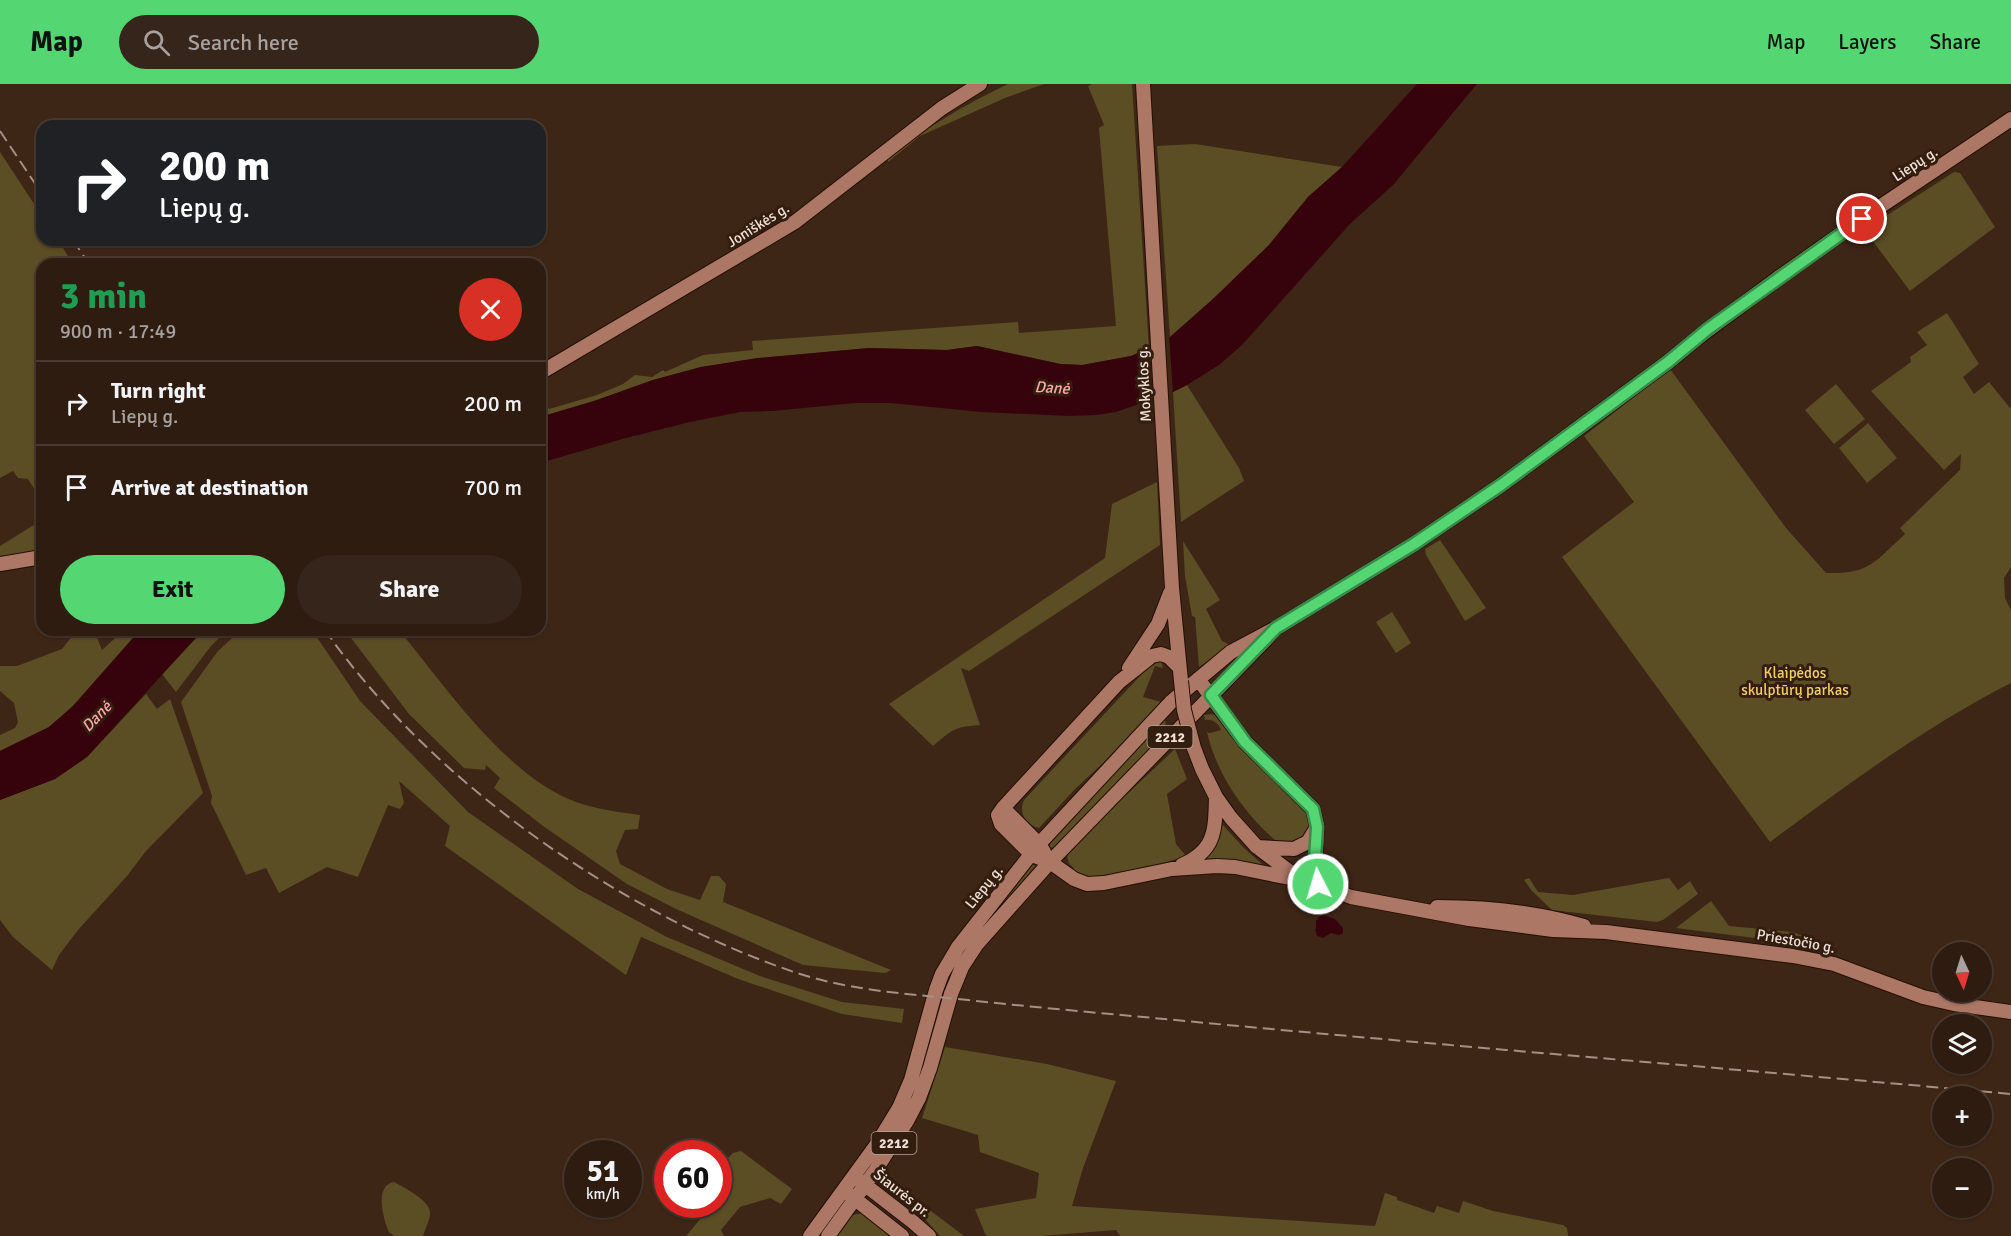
<!DOCTYPE html>
<html lang="en">
<head>
<meta charset="utf-8">
<style>
  :root { --surface:#2e1c11; --page:#36251a; --text:#f1f3f6; --muted:#a7a19f; --line:#493a31; --accent:#54d672 }
  body { margin:0; font-family:Signika,sans-serif; background:var(--page); color:var(--text); height:100vh; display:flex; flex-direction:column; font-size:22px; white-space:nowrap }
  * { box-sizing:border-box; margin:0 }
  p { font-size:20px; color:var(--muted) }
  .icon { flex:none; width:33px; height:33px; fill:none; stroke:currentColor; stroke-width:2; stroke-linecap:round; stroke-linejoin:round }
  .map { position:relative; flex:1; overflow:hidden }
  .panel { position:absolute; left:36px; top:174px; width:510px; height:378px; display:flex; flex-direction:column; background:var(--surface); border-radius:18px; box-shadow:0 2px 4px #0004,0 0 0 2px var(--line) }
  .panel>* { flex:none }
  .banner { position:absolute; left:36px; top:36px; width:510px; height:126px; border-radius:18px; box-shadow:0 2px 4px #0004,0 0 0 2px var(--line); background:#202124; color:#fff; overflow:hidden }
  .needle { width:39px; rotate:176deg }
  .controls { position:absolute; left:1932px; top:858px; display:grid; gap:12px }
  .controls a { display:grid; place-items:center; width:60px; height:60px; border-radius:50%; background:var(--surface); box-shadow:0 2px 4px #0004,0 0 0 2px var(--line); font-size:30px }
  .speed { position:absolute; left:564px; top:1056px; display:flex; gap:12px; font-size:30px; font-weight:700; text-align:center }
  .speed>* { display:grid; place-content:center; width:78px; height:78px; border-radius:50%; background:var(--surface); box-shadow:0 2px 4px #0004,0 0 0 2px var(--line); line-height:1 }
  .speed small { font-size:15px; font-weight:400 }
  .speed .limit { border:9px solid #d22; background:#fff; color:#111 }
  .pin { position:absolute; display:grid; place-items:center; width:51px; height:51px; color:#fff; margin:-26px; border:3px solid #fff; border-radius:50%; box-shadow:0 2px 6px #0007 }
  .me { position:absolute; width:66px; margin:-33px; rotate:355deg; stroke-linejoin:round; filter:drop-shadow(0 0 4px #0008) }
  .turn { display:flex; align-items:center; gap:21px; height:126px; padding:0 24px; font-size:27px }
  .turn .icon { width:78px; height:78px; stroke-width:2.5 }
  .turn b { display:block; font-size:42px; line-height:51px }
  .round { display:grid; place-items:center; flex:none; width:63px; height:63px; border-radius:32px; background:var(--page) }
  .overview { display:flex; align-items:center; justify-content:space-between; height:102px; padding:0 24px }
  h1 { font-size:36px; font-weight:800; line-height:45px; color:#1e9e55 }
  .primary-button { display:flex; gap:12px; margin-top:auto; padding:12px 24px }
  .primary-button a { flex:1; height:69px; border-radius:36px; background:var(--accent); color:#111; font-size:24px; font-weight:800; line-height:69px; text-align:center }
  .primary-button a+a { background:var(--page); color:var(--text) }
  ul { padding:0; list-style:none }
  li { display:flex; align-items:center; gap:18px; height:84px; padding:0 24px; border-top:2px solid var(--line) }
  li div { flex:1 }
  li b { display:block; font-size:22px }
  li em { font-style:normal }
  header { display:flex; align-items:center; gap:36px; box-sizing:border-box; height:84px; padding:0 30px; background:var(--accent); color:#111 }
  header strong { font-size:28px }
  nav { display:flex; gap:33px; margin-inline-start:auto; font-size:21px }
  .search { width:420px; height:54px; background:var(--page); display:flex; align-items:center; gap:15px; box-sizing:border-box; padding:0 21px; border-radius:33px; color:var(--muted); font-size:22px }
  .map>svg:first-child { display:block }
</style>
</head>
<body>
<header>
<strong>Map</strong>
<div class="search"><svg class="icon" aria-label="search" viewBox="0 0 24 24"><circle cx="10" cy="10" r="6"/><path d="M15 15l6 6"/></svg>Search here</div>
<nav><a>Map</a><a>Layers</a><a>Share</a></nav>
</header>
<div class="map">
<svg width="2011" height="1152" viewBox="0 0 2011 1152">
  <rect width="100%" height="100%" fill="#3e2617"/>
  <path fill="#5b4d24" d="M1008 0H1044L1005 14 920 52 888 78V73C927 43 964 21 1008 0Z
    M1092 0H1132L1149 264 1131 272 1083 281 1061 280 977 262 947 266 869 264 758 274 701 283 653 296 594 317 540 333V318L543 316 549 325 597 311 623 300 635 291 652 293 663 286 665 288 703 271 753 266 752 257 1018 238 1019 249 1116 242 1099 44 1104 41 1088 2Z
    M1195 60 1342 83 1308 113 1269 161 1213 215 1170 253 1157 62Z
    M0 68 42 132V156H58L73 180H42V417L28 395 18 394 13 387 0 394Z
    M1954 88 1960 89 1995 143 1910 207 1869 152 1872 141Z
    M1947 229 1979 280 1963 293 1974 310 1989 298 2010 324 2011 323V483L2004 494 2005 514 2011 526V599C1925 643 1848 700 1770 758L1562 473 1634 418 1584 352 1670 285 1786 444 1826 489C1871 490 1874 478 1905 450L1900 444 1960 386 1961 370 1944 386 1871 307 1911 278 1910 273 1927 261 1917 248Z
    M1836 300 1865 335 1834 360 1805 326Z
    M1187 301 1239 384 1244 397 1181 438 1173 308Z
    M1868 339 1897 374 1867 399 1839 364Z
    M1157 398 1160 461 969 587 961 584 980 641C954 643 953 645 933 662L889 620 1105 474 1112 420Z
    M42 436V467L0 473V462Z
    M1440 456 1486 524 1465 537 1426 471 1425 465Z
    M1183 457 1220 516 1206 525 1222 557 1230 561 1199 583 1195 533 1192 532 1185 492Z
    M1392 528 1411 559 1396 569 1376 538Z
    M77 546H94L102 566 124 546H140L73 622 49 643 0 667V651L15 644 18 638 14 619 0 607V582H17L62 565Z
    M204 546H227L211 562 176 608 162 590Z
    M241 546H270L290 554 299 546H312L360 617 468 728 578 805 667 853 760 892 842 918 904 925 902 939 842 930 738 895 641 853 626 891 445 762 450 742 399 697 404 719 400 725 388 721 358 793 327 783 279 809 266 784 246 791 211 719 212 712 181 618 218 567Z
    M345 546H399C445 602 507 693 576 718 596 725 618 728 640 731L638 745 625 746 616 767 620 780 667 805 700 816 711 792H719L726 800 723 818 891 886 885 889 803 881 676 825 627 800 543 742 494 704 500 694 486 681 485 686 464 684 409 630Z
    M1161 577 1163 584 1155 582 1143 613 1161 618 1102 680 1076 704 1039 744C1026 741 1018 729 1024 716L1153 578Z
    M146 610 157 625 170 615 203 709 146 767 127 792 78 846 59 871 52 886 13 853 0 836V716L55 695 87 673Z
    M1211 630 1215 631 1221 639 1223 637 1305 725C1314 738 1309 746 1300 758L1280 759 1276 757C1243 728 1217 691 1207 648L1210 649 1221 646C1218 639 1213 635 1205 636L1204 631Z
    M1165 633 1166 649 1056 762 1053 764 1050 763V759Z
    M1175 665 1187 695 1167 710 1176 760 1186 772 1157 781 1091 794 1072 786 1074 784 1069 780 1067 772 1081 753Z
    M1221 739 1244 764 1271 788 1201 778Z
    M1031 779H1033L1035 782 974 855 917 1004 901 1038 872 1082 870 1080 898 1040 915 1004 941 909 955 876Z
    M1529 794 1538 808 1573 811 1669 794 1678 806 1690 797 1698 810 1663 836 1657 838 1552 826 1532 807 1524 796Z
    M1711 817 1729 842 1792 848 1804 852 1802 860 1676 844Z
    M945 963 1047 980 1116 997 1083 1084 1072 1122 1375 1142 1385 1109 1397 1113V1116L1434 1129 1437 1122 1459 1129 1463 1117 1493 1127 1563 1141 1567 1144 1568 1152H1120L1116 1146 1041 1152H986L975 1125 1036 1114 1039 1089 980 1068 978 1051 922 1034Z
    M741 1067 792 1105 781 1120 770 1114 740 1123 721 1146 724 1152H686L712 1121 718 1120 719 1083 733 1069Z
    M394 1098C403 1103 431 1117 430 1129 430 1136 425 1145 423 1152H394L389 1148C383 1135 374 1101 394 1098Z
    M929 1126 931 1127 964 1152H940L924 1134 926 1127Z
    M862 1129 873 1134 889 1152H835L849 1132Z"/>
  <path fill="#36030d" d="M1417 0H1477L1393 101 1350 140 1242 261 1219 281 1187 301 1173 308 1116 328 1096 331 1069 332 981 328 891 319H855L773 327 740 328 690 338 626 354 540 379V333L594 317 653 296 701 283 758 274 869 264 947 266 977 262 1060 280 1082 281 1131 272 1160 260 1170 253 1213 215 1269 161 1308 113 1342 83Z
    M140 546H203L87 673 55 695 0 716V667L49 643 73 622Z
    M1324 831 1335 835 1343 844V849L1339 851 1331 849 1323 854 1317 852 1315 845H1316V837L1319 833Z"/>
  <path fill="#3e2617" d="M1169 250 1173 311 1152 318 1149 261Z"/>
  <g fill="none" stroke-linecap="round" stroke-linejoin="round">
    <defs>
      <path id="major" d="M1143 0 1172 504 1181 597
        M540 289 795 138 942 24 980 0
        M0 480 42 473
        M1179 583 1169 573 1161 570 1152 572 1148 575 1119 598 1003 724 998 731 1001 740 1032 771 1050 778 1074 795 1087 800 1104 799 1172 785 1217 782 1235 783 1300 796
        M1129 584 1158 540 1170 509
        M1198 595 1245 658 1313 725 1317 743 1315 784 1318 800
        M1194 664 1202 685 1216 713 1231 734 1257 763 1289 787 1312 798 1351 813 1469 835 1553 846 1606 848 1793 872 1834 880 1923 913 1954 920 2011 928
        M1003 724 1039 760 1044 768
        M1257 763 1294 765 1308 758 1316 745
        M1182 781C1216 766 1215 746 1216 713
        M1437 823C1486 823 1536 828 1584 842
        M860 1097 913 1138 929 1152
        M850 1111 902 1152
        M810 1152 877 1060 899 1024 911 996 936 906 942 890 958 863 1039 760 1171 618 1231 568 1276 544 1414 460 1501 401 1668 278 1700 252 1778 194 1872 128 2011 35
        M828 1152 875 1087 907 1037 919 1014 930 984 951 910 962 883 977 860 1050 778 1269 552"/>
    </defs>
    <use href="#major" stroke="#240f02" stroke-width="16"/>
    <use href="#major" stroke="#ad7766" stroke-width="14"/>
    <path stroke="#a49085" stroke-width="2" stroke-dasharray="12 6" stroke-linecap="butt" d="M0 47 42 110
      M73 156 89 180
      M325 546C432 699 621 830 797 889 852 907 910 910 968 916 1040 924 1113 930 1185 937 1460 963 1736 985 2011 1010"/>
    <defs>
      <path id="major-bridge" d="M1181 597 1184 626 1194 664"/>
    </defs>
    <use href="#major-bridge" stroke="#240f02" stroke-width="16" stroke-linecap="butt"/>
    <use href="#major-bridge" stroke="#ad7766" stroke-width="14"/>
  </g>
  <g fill="none" stroke-linecap="round" stroke-linejoin="round">
    <defs>
      <path id="route" d="M1318 800 1315 775 1317 743 1313 725 1245 658 1211 611 1276 544 1414 460 1501 401 1668 278 1708 245 1862 135"/>
    </defs>
    <use href="#route" stroke="#378b4a" stroke-width="15"/>
    <use href="#route" stroke="#54d672" stroke-width="10"/>
  </g>
  <g text-anchor="middle" stroke-width="6" stroke-linejoin="round" paint-order="stroke">
    <g fill="#331d0e" stroke="#b7a59a" stroke-width="1.5">
      <rect x="1147.5" y="642" width="45" height="22" rx="4.5"/>
      <rect x="871.5" y="1048" width="45" height="22" rx="4.5"/>
    </g>
    <g font-size="14" font-weight="bold" fill="#efdfd6">
      <text x="1170" y="658">2212</text>
      <text x="894" y="1064">2212</text>
    </g>
    <g font-size="15" fill="#efdfd6" stroke="#331d0e">
      <text transform="translate(1915 80) rotate(-33)" y="5">Liepų g.</text>
      <text transform="translate(758 141) rotate(-32)" y="5">Joniškės g.</text>
      <text transform="translate(1144 300) rotate(-93)" y="5">Mokyklos g.</text>
      <text transform="translate(984 803) rotate(-51)" y="5">Liepų g.</text>
      <text transform="translate(1796 857) rotate(10)" y="5">Priestočio g.</text>
      <text transform="translate(902 1109) rotate(38)" y="5">Šiaurės pr.</text>
    </g>
    <g font-size="15" fill="#f2d068" stroke="#331d0e">
      <text x="1795" y="594">Klaipėdos<tspan x="1795" dy="17">skulptūrų parkas</tspan></text>
    </g>
    <g font-size="16" font-style="italic" fill="#fea7ad" stroke="#331d0e">
      <text transform="translate(1052 303) rotate(3)" y="6">Danė</text>
      <text transform="translate(96 632) rotate(-46)" y="6">Danė</text>
    </g>
  </g>
</svg>
<div class="controls">
<a><svg class="needle" viewBox="-14 -14 28 28"><path d="M0-13l5 13h-10z" fill="#e53935"/><path d="M0 13l5-13h-10z" fill="#a7a19f"/></svg></a>
<a><svg class="icon" aria-label="layers" viewBox="0 0 24 24"><path d="M12 4l9 5-9 5-9-5zM3 14l9 5 9-5"/></svg></a>
<a>+</a>
<a>−</a>
</div>
<div class="speed"><div>51<small>km/h</small></div><div class="limit">60</div></div>
<div class="pin" style="left:1862px;top:135px;background:#d93025"><svg class="icon" aria-label="arrive" viewBox="0 0 24 24"><path d="M6 21V4h12l-3 4 3 4H6"/></svg></div>
<svg class="me" style="left:1318px;top:800px" viewBox="-20 -20 40 40"><circle r="17" fill="#54d672" stroke="#fff" stroke-width="3"/><path d="M0-11L8 9 0 5-8 9z" fill="#fff"/></svg>
<div class="banner">
<div class="turn"><svg class="icon" aria-label="right" viewBox="0 0 24 24"><path d="M7 20v-9h11M14 6l5 5-5 5"/></svg><div><b>200 m</b>Liepų g.</div></div>
</div>
<section class="panel">
<div class="overview"><div><h1>3 min</h1><p>900 m · 17:49</p></div><a class="round" style="background:#d93025;color:#fff"><svg class="icon" aria-label="close" viewBox="0 0 24 24"><path d="M6 6l12 12M18 6L6 18"/></svg></a></div>
<ul>
<li><svg class="icon" aria-label="right" viewBox="0 0 24 24"><path d="M7 20v-9h11M14 6l5 5-5 5"/></svg><div><b>Turn right</b><p>Liepų g.</p></div><em>200 m</em></li>
<li><svg class="icon" aria-label="arrive" viewBox="0 0 24 24"><path d="M6 21V4h12l-3 4 3 4H6"/></svg><div><b>Arrive at destination</b></div><em>700 m</em></li>
</ul>
<div class="primary-button"><a>Exit</a><a>Share</a></div>
</section>
</div>
</body>
</html>
